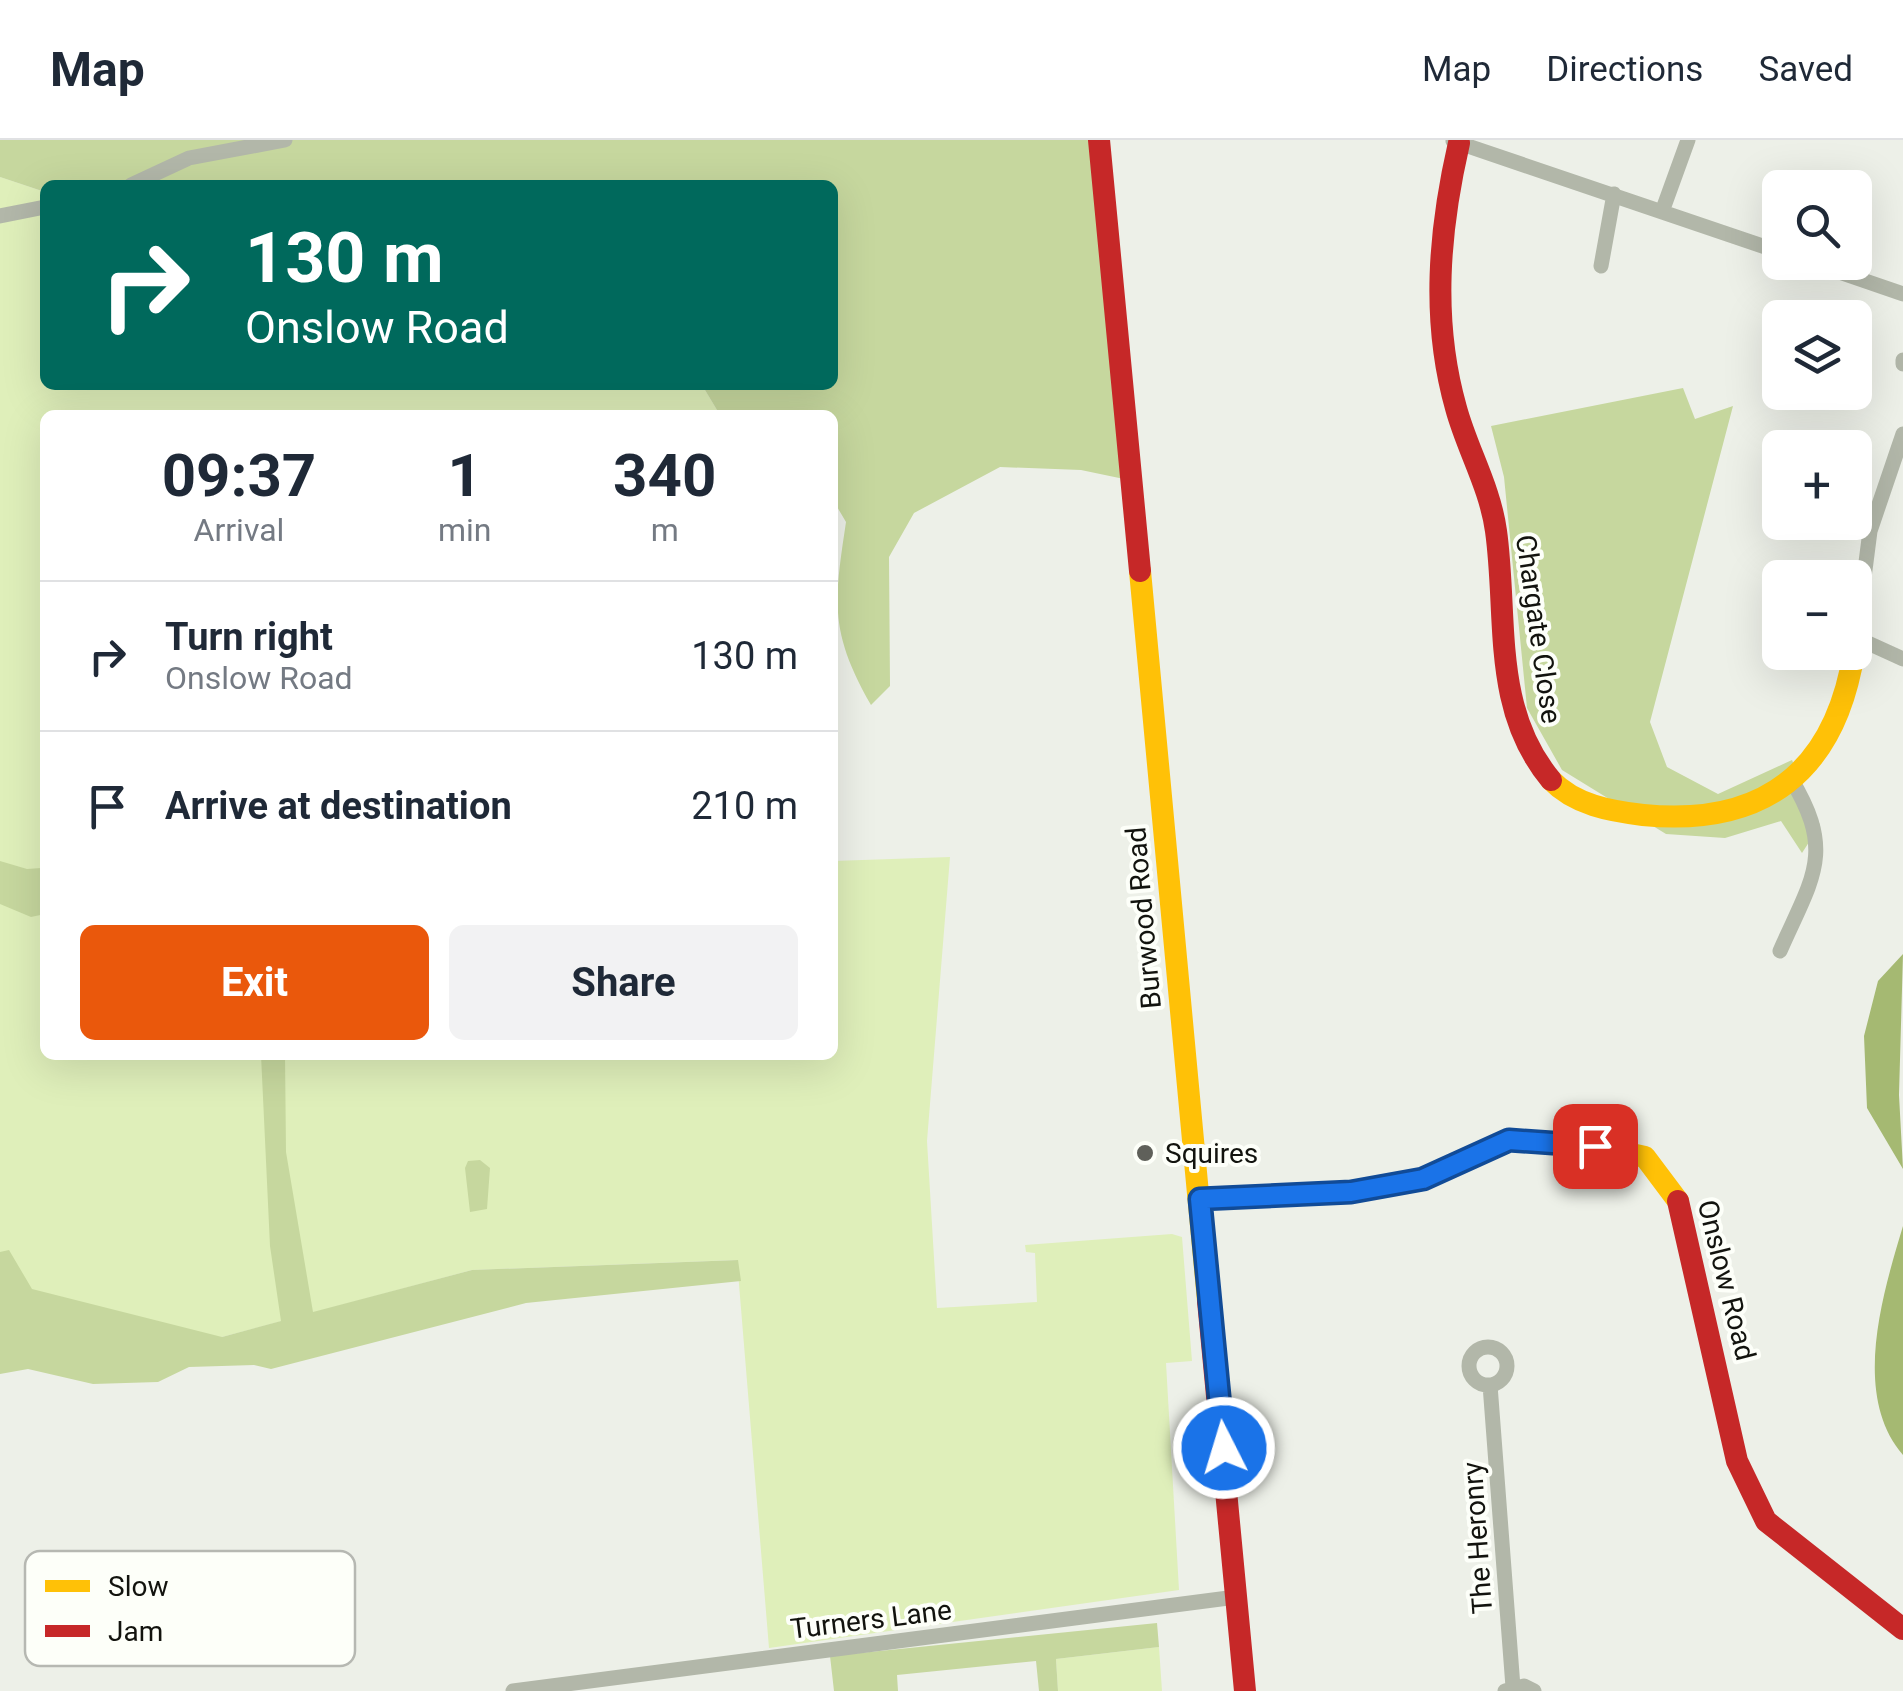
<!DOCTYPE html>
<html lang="en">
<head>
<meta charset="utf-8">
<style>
  :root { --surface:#fff; --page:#f2f2f3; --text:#1f2937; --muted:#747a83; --line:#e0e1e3; --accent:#ea580c }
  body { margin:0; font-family:Roboto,sans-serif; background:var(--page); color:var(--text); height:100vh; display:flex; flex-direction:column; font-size:38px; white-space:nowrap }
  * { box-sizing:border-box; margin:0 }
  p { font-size:32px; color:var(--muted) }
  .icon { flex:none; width:55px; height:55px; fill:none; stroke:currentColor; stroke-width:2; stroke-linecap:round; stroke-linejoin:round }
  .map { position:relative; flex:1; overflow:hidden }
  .sheet { position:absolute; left:40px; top:270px; width:798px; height:650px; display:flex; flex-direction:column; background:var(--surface); border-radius:15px; box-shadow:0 10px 40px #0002 }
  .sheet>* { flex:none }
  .banner { position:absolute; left:40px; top:40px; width:798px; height:210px; border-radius:15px; box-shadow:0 10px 40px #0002; background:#00695c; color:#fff; overflow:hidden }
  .controls { position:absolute; left:1762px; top:30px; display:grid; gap:20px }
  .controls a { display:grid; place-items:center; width:110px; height:110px; border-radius:15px; background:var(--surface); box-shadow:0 10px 40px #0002; font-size:50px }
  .pin { position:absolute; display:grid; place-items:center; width:85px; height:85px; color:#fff; margin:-42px; border-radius:20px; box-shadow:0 5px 15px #0006 }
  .me { position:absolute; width:110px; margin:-55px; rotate:355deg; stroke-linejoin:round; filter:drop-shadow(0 0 8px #0008) }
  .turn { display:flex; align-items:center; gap:35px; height:210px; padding:0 40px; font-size:45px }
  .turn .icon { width:130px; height:130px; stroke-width:2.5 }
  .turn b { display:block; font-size:70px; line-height:85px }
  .eta { display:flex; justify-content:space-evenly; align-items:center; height:170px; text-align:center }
  .eta b { font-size:60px; font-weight:700; line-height:70px }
  .action { display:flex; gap:20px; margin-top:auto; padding:20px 40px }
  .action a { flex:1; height:115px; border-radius:15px; background:var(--accent); color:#fff; font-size:40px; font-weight:700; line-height:115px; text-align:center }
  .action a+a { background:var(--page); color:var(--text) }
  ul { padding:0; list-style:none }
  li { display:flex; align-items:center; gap:30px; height:150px; padding:0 40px; border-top:2px solid var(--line) }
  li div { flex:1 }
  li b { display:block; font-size:38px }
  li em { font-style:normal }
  header { display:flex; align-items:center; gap:60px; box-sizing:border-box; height:140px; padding:0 50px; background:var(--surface); border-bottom:2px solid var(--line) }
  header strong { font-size:48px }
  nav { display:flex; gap:55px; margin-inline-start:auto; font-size:35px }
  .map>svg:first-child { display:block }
</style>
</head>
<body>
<header>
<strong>Map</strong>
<nav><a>Map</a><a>Directions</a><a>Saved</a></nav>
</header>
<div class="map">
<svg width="1903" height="1551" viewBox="0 0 1903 1551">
  <rect width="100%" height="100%" fill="#edf0e8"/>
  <path fill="#dfefba" d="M0 37 45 52V245L557 249 569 245H702L720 275H45V915H832L833 721 950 717 927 1001 937 1168 1037 1162 1035 1113 1026 1112 1025 1105 1172 1094 1182 1097 1192 1221 1166 1223 1179 1450 769 1508 737 1120 472 1130 222 1197 0 1199Z
    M1159 1507 1162 1551H1058L1056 1519Z"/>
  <path fill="#c6d79e" d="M0 0H1091L1124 339 1081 330 1000 327 914 373 889 417 890 546 871 565C829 491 834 462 846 382L833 360 832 275H720L702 245H832V45H45V52L0 37Z
    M1683 248 1695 279 1733 266 1650 582 1667 627 1718 654 1792 620 1820 685 1802 713 1781 681 1725 698 1666 694 1562 630 1527 568 1504 337 1491 286Z
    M41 704 45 705V774L31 777 0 764V721L27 729 41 728Z
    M261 915H285L286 1012 313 1172 472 1130 738 1120 741 1141 526 1163 271 1229 254 1225 189 1227 158 1242 93 1244 28 1229 0 1234V1112L9 1110 32 1149 222 1197 281 1181 270 1106Z
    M480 1020 490 1028 487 1069 470 1072 465 1028 468 1021Z
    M1157 1483 1159 1507 1056 1519 1058 1551H1039L1036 1521 897 1535 898 1551H834L830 1516Z"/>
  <path fill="#a5b972" d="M1903 814 1899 955 1903 1029 1867 968 1864 896 1878 841Z
    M1903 1086V1315C1851 1255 1883 1153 1903 1086Z"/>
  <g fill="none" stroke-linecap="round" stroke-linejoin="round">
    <path stroke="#b2b7a9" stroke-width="15" d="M1453 1 1780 112
      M131 45 189 18 285 0
      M1663 69 1688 0
      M0 76 45 67
      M1810 122 1903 154
      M1601 126 1614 54
      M1903 220V224
      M1857 498 1903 519
      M1855 508 1870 391 1903 294
      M1780 811C1812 738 1836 713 1791 639
      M1469 1226a19 19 0 1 1 38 0a19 19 0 1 1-38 0Z
      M1490 1245 1513 1547
      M513 1551 1236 1457
      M1505 1551 1524 1546 1534 1551"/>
    <path stroke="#ffc107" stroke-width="22" d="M1140 431 1208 1161
      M1551 640C1575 665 1610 671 1643 675 1764 687 1835 632 1854 512
      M1200 1059 1351 1052 1423 1039 1509 1000 1595 1006 1645 1017 1678 1061"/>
    <path stroke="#c62828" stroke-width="22" d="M1099 0 1140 431
      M1459 3C1439 90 1431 180 1456 268 1467 309 1490 347 1496 391 1508 477 1491 568 1551 640
      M1678 1061 1737 1321 1766 1381 1903 1489
      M1208 1161 1245 1551"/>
  </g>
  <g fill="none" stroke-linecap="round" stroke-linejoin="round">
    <defs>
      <path id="route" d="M1224 1308 1200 1059 1351 1052 1423 1039 1509 1000 1595 1006"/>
    </defs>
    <use href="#route" stroke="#114b97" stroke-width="25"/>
    <use href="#route" stroke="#1a73e8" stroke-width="18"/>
  </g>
  <circle fill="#5f605a" stroke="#fdfff9" stroke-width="4" cx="1145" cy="1013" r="10"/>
  <g text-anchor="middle" stroke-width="8" stroke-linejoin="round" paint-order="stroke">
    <g font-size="28" fill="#12130e" stroke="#fdfff9">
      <text transform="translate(1539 489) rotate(82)" y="10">Chargate Close</text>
      <text transform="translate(1143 778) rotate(-95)" y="10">Burwood Road</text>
      <text transform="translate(1727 1140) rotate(76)" y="10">Onslow Road</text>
      <text transform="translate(1477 1398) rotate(-94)" y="10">The Heronry</text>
      <text transform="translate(871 1479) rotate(-7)" y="10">Turners Lane</text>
    </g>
    <g font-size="28" fill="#12130e" stroke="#fdfff9" text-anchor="start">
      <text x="1165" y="1023">Squires</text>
    </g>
  </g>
  <rect x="25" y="1411" width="330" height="115" rx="15" fill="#fdfff9" stroke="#b6b8b2" stroke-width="2.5"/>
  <rect x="45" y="1440" width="45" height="12" fill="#ffc107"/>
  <rect x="45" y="1485" width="45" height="12" fill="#c62828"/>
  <g font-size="28" fill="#12130e">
    <text x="108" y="1456">Slow</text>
    <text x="108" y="1501">Jam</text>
  </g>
</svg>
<div class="controls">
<a><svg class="icon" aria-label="search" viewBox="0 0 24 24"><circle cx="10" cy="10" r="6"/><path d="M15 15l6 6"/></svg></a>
<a><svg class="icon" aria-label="layers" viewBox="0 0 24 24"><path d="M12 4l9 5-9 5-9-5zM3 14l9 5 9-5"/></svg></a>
<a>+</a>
<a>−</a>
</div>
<div class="pin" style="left:1595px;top:1006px;background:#d93025"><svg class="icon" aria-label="arrive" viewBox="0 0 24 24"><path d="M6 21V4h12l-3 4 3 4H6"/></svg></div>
<svg class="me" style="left:1224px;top:1308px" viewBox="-20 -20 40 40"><circle r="17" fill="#1a73e8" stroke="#fff" stroke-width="3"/><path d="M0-11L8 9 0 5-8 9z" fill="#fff"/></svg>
<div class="banner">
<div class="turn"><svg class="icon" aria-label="right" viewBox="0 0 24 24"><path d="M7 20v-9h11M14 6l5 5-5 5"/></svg><div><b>130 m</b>Onslow Road</div></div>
</div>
<section class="sheet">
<div class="eta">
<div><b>09:37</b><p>Arrival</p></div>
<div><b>1</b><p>min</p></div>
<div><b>340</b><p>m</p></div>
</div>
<ul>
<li><svg class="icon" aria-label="right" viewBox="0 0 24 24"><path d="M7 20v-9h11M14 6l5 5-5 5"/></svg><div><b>Turn right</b><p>Onslow Road</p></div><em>130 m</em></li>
<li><svg class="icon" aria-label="arrive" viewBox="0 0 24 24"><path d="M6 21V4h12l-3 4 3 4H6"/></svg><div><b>Arrive at destination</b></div><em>210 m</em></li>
</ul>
<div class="action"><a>Exit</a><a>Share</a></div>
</section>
</div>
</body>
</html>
